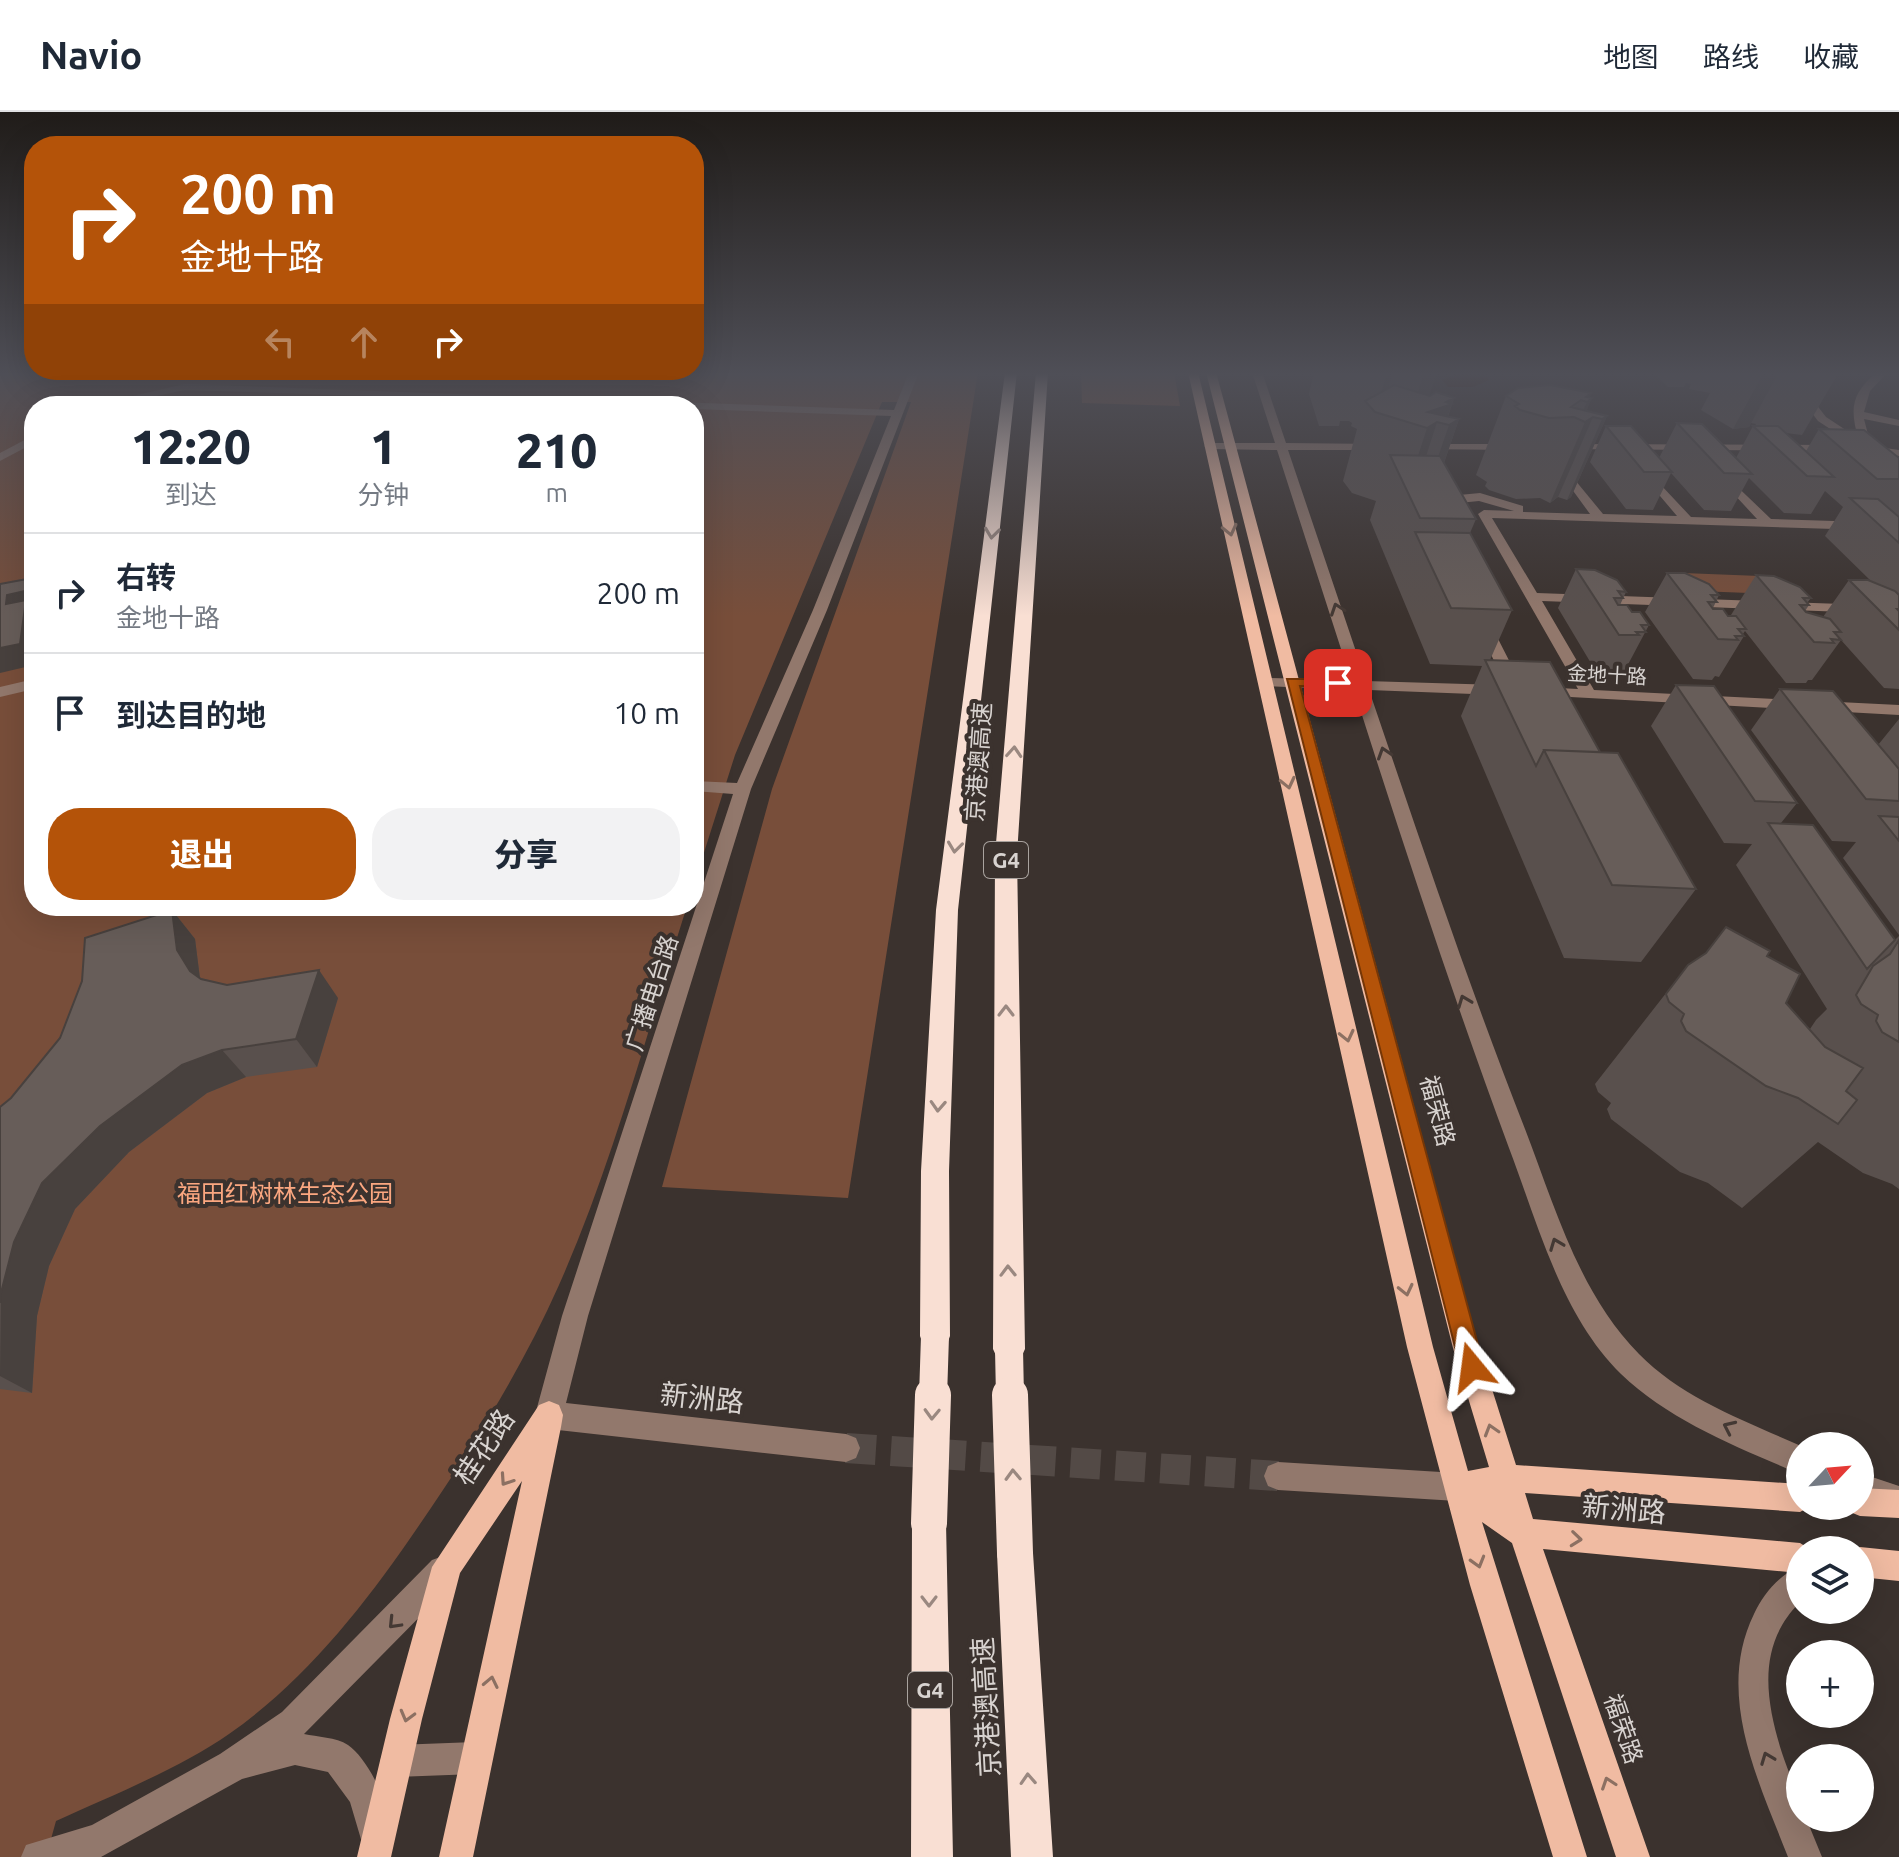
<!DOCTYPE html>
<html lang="zh">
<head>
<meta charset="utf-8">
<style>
  :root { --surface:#fff; --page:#f2f2f3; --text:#1f2937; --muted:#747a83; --line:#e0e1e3; --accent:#b45309 }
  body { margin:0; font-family:Ubuntu,"Noto Sans SC",sans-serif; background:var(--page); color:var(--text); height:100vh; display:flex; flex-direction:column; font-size:30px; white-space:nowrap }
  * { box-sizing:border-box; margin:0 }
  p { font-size:26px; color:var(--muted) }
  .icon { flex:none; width:44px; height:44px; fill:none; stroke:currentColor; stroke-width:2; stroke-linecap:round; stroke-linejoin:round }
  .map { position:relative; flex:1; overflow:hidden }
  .sheet { position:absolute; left:24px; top:284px; width:680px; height:520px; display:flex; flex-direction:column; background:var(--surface); border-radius:32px; box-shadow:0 8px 32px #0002 }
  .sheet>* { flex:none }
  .banner { position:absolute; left:24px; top:24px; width:680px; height:244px; border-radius:32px; box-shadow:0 8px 32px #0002; background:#b45309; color:#fff; overflow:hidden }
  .needle { width:52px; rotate:64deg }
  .buttons { position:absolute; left:1786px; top:1320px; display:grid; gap:16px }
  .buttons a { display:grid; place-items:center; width:88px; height:88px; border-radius:50%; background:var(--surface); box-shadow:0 8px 32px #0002; font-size:40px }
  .pin { position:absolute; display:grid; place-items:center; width:68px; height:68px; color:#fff; margin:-34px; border-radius:16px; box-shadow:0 4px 12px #0006 }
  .me { position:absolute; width:88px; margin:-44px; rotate:344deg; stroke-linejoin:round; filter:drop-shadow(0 0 6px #0008) }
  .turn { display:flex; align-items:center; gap:28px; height:168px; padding:0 24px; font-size:36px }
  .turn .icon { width:104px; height:104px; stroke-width:2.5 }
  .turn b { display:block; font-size:56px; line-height:68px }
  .lanes { display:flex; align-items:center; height:76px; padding:0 24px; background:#0003; justify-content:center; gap:40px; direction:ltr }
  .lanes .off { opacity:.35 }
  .eta { display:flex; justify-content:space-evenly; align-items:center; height:136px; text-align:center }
  .eta b { font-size:48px; font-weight:800; line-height:56px }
  .primary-button { display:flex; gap:16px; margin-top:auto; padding:16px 24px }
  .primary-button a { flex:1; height:92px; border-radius:32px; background:var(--accent); color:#fff; font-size:32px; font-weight:800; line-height:92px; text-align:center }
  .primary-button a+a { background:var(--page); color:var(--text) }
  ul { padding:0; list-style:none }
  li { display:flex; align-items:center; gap:24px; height:120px; padding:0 24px; border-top:2px solid var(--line) }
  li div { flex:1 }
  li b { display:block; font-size:30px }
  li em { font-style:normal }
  header { display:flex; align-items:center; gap:48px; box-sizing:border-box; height:112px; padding:0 40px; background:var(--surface); border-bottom:2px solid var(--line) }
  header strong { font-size:38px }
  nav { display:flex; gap:44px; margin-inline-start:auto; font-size:28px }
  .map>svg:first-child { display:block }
</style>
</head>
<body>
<header>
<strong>Navio</strong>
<nav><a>地图</a><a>路线</a><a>收藏</a></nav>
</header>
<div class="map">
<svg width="1899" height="1745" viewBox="0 0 1899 1745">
  <rect width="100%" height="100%" fill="#3b322e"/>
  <path fill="#784e3a" d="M0 260H978L848 1086 662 1075 772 677 911 290H882L735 643 694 772V294H34V794H687C647 920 613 1051 559 1173 519 1263 465 1347 409 1428 360 1499 301 1572 229 1622 180 1656 111 1684 56 1709L46 1745H0Z
    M1081 260H1174L1180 294 1082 291Z
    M1683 461 1760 464 1775 482 1697 479Z"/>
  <path fill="#371201" d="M118 260H369L276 267Z
    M1452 260H1483L1489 268 1473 275H1448L1442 268 1454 264Z"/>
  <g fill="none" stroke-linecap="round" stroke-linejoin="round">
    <path stroke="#534a46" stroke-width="30" stroke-dasharray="30 15" stroke-linecap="butt" d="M846 1336 1278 1364"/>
    <path fill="#92786c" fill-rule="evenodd" d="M909 260H919L827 498 751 677 588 1204 566 1291 846 1322 856 1326 860 1336 856 1346 846 1350 549 1317 539 1313 535 1303 562 1204 733 682 694 679V669L737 671 813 498 891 304 694 297V294L185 278 109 294H89L185 272 894 298Z
      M1252 260H1262L1286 331 1378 332 1384 335 1378 338H1288L1366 569 1499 573 1507 578 1499 583 1369 578C1419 725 1468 872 1525 1017 1555 1095 1579 1181 1639 1242 1682 1286 1745 1309 1801 1334L1800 1362C1739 1336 1670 1309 1621 1262 1561 1203 1538 1112 1509 1036 1453 885 1403 732 1354 578L1265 574 1258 570 1265 566 1351 568 1277 338 1210 337 1204 334 1210 331H1275Z
      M1781 260H1791L1826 305 1858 326C1850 296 1851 282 1877 260H1888L1870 279 1864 300 1899 308V314L1864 307 1871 334 1899 338V344L1882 342 1899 354V362L1818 309Z
      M34 323V331L0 349V341Z
      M1422 332H1514L1520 335 1514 338 1418 337 1416 335Z
      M1566 332 1834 333 1840 336 1834 339 1562 337 1560 335Z
      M1561 351 1603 402 1677 404 1638 358 1644 355 1691 405 1757 407 1720 367V363L1724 362 1771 407 1899 411V419L1492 406 1537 481 1899 494V502L1542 489 1594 578 1899 593V603L1534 583V577L1539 575 1578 577 1478 402 1484 398 1514 399 1479 389 1438 393 1432 389 1438 385 1480 381 1523 394V400L1590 402 1555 354Z
      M1485 511 1492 515 1521 572 1518 575H1508L1505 572 1478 515Z
      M34 567V577L0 585V575Z
      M1278 1350 1457 1361 1467 1365 1471 1375 1467 1385 1457 1389 1278 1378 1268 1374 1264 1364 1268 1354Z
      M1860 1361 1899 1374V1402L1860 1389Z
      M443 1444 454 1448 458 1459 454 1470 304 1622C317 1625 336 1625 348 1633 371 1649 398 1707 387 1734L375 1739 363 1734 350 1690 328 1660 295 1653 242 1667 101 1745H21L26 1733 92 1713 220 1642 282 1600 432 1448Z
      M1800 1454V1490C1757 1533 1765 1587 1782 1641 1789 1663 1800 1683 1800 1706H1806L1822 1745H1788C1758 1668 1715 1582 1754 1502 1763 1482 1779 1463 1800 1454Z
      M475 1630 487 1634 491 1646 487 1658 475 1662 396 1665 384 1661 380 1649 384 1637 396 1633Z"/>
    <path fill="#f0bba2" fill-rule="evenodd" d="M1188 260H1198L1433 1235 1468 1359 1489 1355 1453 1236 1206 260H1216L1479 1236 1516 1353 1800 1372V1394H1811L1800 1400 1525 1381 1533 1407 1800 1431 1811 1438H1800V1461L1543 1437 1650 1745H1616L1512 1431 1482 1410 1587 1745H1553L1470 1473 1407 1235Z
      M549 1289 559 1293 563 1303 561 1315 473 1745H439L522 1369 460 1461 422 1607 391 1745H357L390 1607 432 1455 539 1293Z
      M1860 1376 1899 1378V1406L1860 1404 1850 1400 1847 1394H1860Z
      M1860 1435 1899 1439V1469L1860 1465V1438H1853Z"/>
    <path fill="#f9dfd3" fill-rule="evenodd" d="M1005 260H1017L958 798 949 1059 950 1224 946 1235 935 1239 924 1235 920 1224 921 1059 936 798Z
      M1036 260H1048L1017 743 1025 1237 1020 1248 1009 1252 998 1248 993 1237 995 743Z
      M929 1394 941 1399 946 1411 953 1745H911L912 1411 917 1399Z
      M1015 1423 1027 1429 1033 1441 1053 1745H1011L997 1441 1003 1429Z"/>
    <path stroke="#f9dfd3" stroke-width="28" d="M1009 1237 1010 1285
      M933 1285 935 1224"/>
    <path stroke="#f9dfd3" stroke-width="36" d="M1010 1283 1015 1441
      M929 1411 933 1283"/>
  </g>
  <path fill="#59504d" d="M1314 260H1437L1429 283 1454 286 1448 305 1459 307 1444 351 1476 407 1470 421 1512 498 1490 548 1600 640 1696 777 1641 850 1564 846 1461 604 1482 554 1430 552 1370 408 1376 389 1352 381 1343 369 1357 317 1351 314 1352 311 1349 309H1340L1339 314H1319L1309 282Z
    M1653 260H1839L1802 323 1786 321 1806 339 1819 317 1899 346V577L1884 576 1841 528 1812 568H1808L1806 571H1786L1745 519 1743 522 1744 524 1719 565 1715 564 1712 568 1693 567 1645 500 1667 461 1719 483 1713 496 1728 504H1733L1731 503 1756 463 1811 486 1807 491 1809 493 1805 499 1823 505 1849 468 1872 470 1825 424 1843 395 1825 379 1811 402 1784 401 1749 366 1731 399 1704 398 1671 361 1653 398 1626 397 1590 350 1606 314 1659 346 1677 311 1736 346 1753 314H1755L1756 312 1751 311 1749 315 1733 317 1701 298 1710 281 1689 277 1691 272 1686 271 1684 275H1668Z
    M1506 284 1589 285 1587 299 1607 304 1571 385 1567 388 1558 385 1550 391 1540 386 1516 387 1489 378 1485 374 1487 370 1476 363Z
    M1576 457 1626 480 1620 493 1632 500 1649 513 1624 560H1619L1617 564 1598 563 1558 496Z
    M1676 573 1797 691 1781 711 1895 828 1899 824V1077L1892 1072 1863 1061 1818 1030 1742 1096 1708 1071 1680 1060 1611 1007 1607 997 1611 991 1598 980 1595 972 1688 853 1767 844 1786 891 1810 917 1816 908 1827 897 1736 753 1752 732 1724 731 1651 614Z
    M1780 577 1878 633 1899 607V823L1843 746 1856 730 1832 729 1751 618Z
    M172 798 195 827 200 866 227 873 338 886 317 955 246 965 207 981 129 1040 75 1097 49 1154 37 1204 32 1281 0 1277V995L11 986 60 926Z"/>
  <path fill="#48413e" d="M1387 260H1393L1381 302 1376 300Z
    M1424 260H1437L1419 314 1409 310Z
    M1764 260H1779L1749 315 1733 317Z
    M1591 281 1588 289 1592 286 1582 309 1579 307 1587 290 1586 285Z
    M1454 286 1445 312 1437 310 1412 388 1407 378 1427 316 1428 300Z
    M1607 304 1571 385 1567 388 1602 307Z
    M1593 305 1558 385 1550 391 1585 310Z
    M1459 307 1431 388 1421 395 1449 313Z
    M27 467 34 476V553L0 561V536L7 483Z
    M172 798 195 827 200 867 190 859 177 838Z
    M319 858 338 886 317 955 296 927Z
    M222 938 246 965 207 981 129 1040 75 1097 49 1154 37 1204 32 1281 0 1264 1 1181 14 1130 42 1071 100 1014 182 953Z"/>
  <path fill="#675d59" stroke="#48413e" stroke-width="2" d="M1394 273 1430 284 1436 280 1454 286 1446 290 1452 292 1428 300 1459 307 1449 313 1437 310 1427 316 1375 300 1365 289Z
    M1550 273 1591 281 1586 285 1592 286 1587 290 1581 288 1571 295 1607 304 1602 307 1593 305 1585 310 1574 305 1549 306 1520 298 1515 294 1519 292 1506 284 1518 276Z
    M1677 311 1702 312 1752 362 1724 361Z
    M1606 314H1631L1672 360H1644Z
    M1753 314H1778L1834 365 1807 364Z
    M1819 317 1864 318 1899 346V367H1877Z
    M1390 343 1440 344 1476 407 1420 406Z
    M1850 386 1878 387 1899 405V431Z
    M1415 420 1470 421 1512 498 1451 496Z
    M1576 457 1595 458 1617 468 1626 480 1618 479 1623 486H1614L1618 493H1627L1632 500H1640L1649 513H1641L1646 520H1636L1639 523H1619Z
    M1667 461H1685L1709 472 1719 483H1711L1717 490H1708L1713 497H1723L1728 504H1736L1746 517H1738L1744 524H1735L1738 528 1718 527Z
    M1756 463 1774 464 1800 475 1811 486H1803L1809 493H1800L1806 500 1830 507 1841 520H1834L1841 528 1831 527 1834 531 1814 530Z
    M27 467 25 479 7 483 6 492 26 488 20 532 0 536V472Z
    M1849 468H1868L1895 479 1899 483V497H1897L1899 499V518Z
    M1485 548 1550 550 1600 640 1544 638 1536 654Z
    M1676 573 1714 574 1797 691 1755 689Z
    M1780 577 1833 579 1899 657V689L1866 687Z
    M1544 638 1618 641 1696 777 1612 773Z
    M1879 704 1899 705V729Z
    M1768 711 1813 713 1895 828 1867 857Z
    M172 798 177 838 190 859 201 867 227 873 319 858 296 927 222 938 182 953 100 1014 42 1071 14 1130 1 1181 0 1191V995L11 986 60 926 82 869 85 826Z
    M1726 815 1770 839 1767 844 1800 862 1786 891 1825 935 1863 956 1846 979 1857 988 1838 1012 1798 986 1766 974 1686 919 1681 909 1684 902 1669 890 1666 882 1688 853 1706 841Z
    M1899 828V930L1882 920 1876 909 1878 903 1861 892 1856 883 1873 854 1890 842Z"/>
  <defs><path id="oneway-chevron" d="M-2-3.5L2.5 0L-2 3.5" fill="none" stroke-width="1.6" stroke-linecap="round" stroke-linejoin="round" transform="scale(2)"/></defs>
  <g stroke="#8c7062">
    <use href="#oneway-chevron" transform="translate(1230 418) rotate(77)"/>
    <use href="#oneway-chevron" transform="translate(1288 671) rotate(77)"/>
    <use href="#oneway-chevron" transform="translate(1347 924) rotate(77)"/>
    <use href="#oneway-chevron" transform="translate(1406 1178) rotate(77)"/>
    <use href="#oneway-chevron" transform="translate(1491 1318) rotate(-107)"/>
    <use href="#oneway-chevron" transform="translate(506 1368) rotate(124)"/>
    <use href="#oneway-chevron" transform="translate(1576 1427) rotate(6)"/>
    <use href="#oneway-chevron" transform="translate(1478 1450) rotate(74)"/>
    <use href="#oneway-chevron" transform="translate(491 1570) rotate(-78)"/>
    <use href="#oneway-chevron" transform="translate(407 1604) rotate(105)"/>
    <use href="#oneway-chevron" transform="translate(1608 1671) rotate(-109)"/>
  </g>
  <g stroke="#9a8880">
    <use href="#oneway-chevron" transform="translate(992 421) rotate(97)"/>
    <use href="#oneway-chevron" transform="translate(1014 640) rotate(-86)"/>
    <use href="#oneway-chevron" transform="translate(955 735) rotate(97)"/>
    <use href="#oneway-chevron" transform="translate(1006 899) rotate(-90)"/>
    <use href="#oneway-chevron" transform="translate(938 994) rotate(93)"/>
    <use href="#oneway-chevron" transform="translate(1008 1159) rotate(-91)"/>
    <use href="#oneway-chevron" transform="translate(932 1302) rotate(92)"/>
    <use href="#oneway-chevron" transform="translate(1013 1363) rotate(-92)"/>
    <use href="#oneway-chevron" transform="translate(929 1489) rotate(90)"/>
    <use href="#oneway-chevron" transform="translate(1028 1667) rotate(-93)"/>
  </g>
  <g stroke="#443934">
    <use href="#oneway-chevron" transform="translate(1337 497) rotate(-109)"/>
    <use href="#oneway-chevron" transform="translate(1384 641) rotate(-108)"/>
    <use href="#oneway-chevron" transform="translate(1464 889) rotate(-111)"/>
    <use href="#oneway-chevron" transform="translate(1556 1132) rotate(-111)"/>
    <use href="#oneway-chevron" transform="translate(1729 1315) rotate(-155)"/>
    <use href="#oneway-chevron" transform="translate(394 1511) rotate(134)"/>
    <use href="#oneway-chevron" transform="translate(1767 1646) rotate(-111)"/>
  </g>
  <linearGradient id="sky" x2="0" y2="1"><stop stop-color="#201c19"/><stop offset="0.52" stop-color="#4f4f57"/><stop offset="1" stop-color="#4f4f57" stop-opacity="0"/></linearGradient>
  <rect width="1899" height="504" fill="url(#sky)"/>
  <path fill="#b45309" stroke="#753606" stroke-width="2" d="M1287 567H1338L1345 571 1338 575 1300 574 1484 1255 1480 1264 1472 1267 1463 1264 1460 1255Z"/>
  <g text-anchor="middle" stroke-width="8" stroke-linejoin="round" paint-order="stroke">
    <g font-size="20" fill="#d8d3d0" stroke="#3b322e">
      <text transform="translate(1607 563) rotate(3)" y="7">金地十路</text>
    </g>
    <g fill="#3b322e" stroke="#a9a39f" stroke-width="2">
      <rect x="984" y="730" width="44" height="36" rx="6"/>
      <rect x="908" y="1560" width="44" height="36" rx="6"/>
    </g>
    <g font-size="22" font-weight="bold" fill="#d8d3d0">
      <text x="1006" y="756">G4</text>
      <text x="930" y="1586">G4</text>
    </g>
    <g font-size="24" fill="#d8d3d0" stroke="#3b322e">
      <text transform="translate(979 650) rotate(-86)" y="8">京港澳高速</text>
      <text transform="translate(652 881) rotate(-72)" y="8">广播电台路</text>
      <text transform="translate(1437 999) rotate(75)" y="8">福荣路</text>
      <text transform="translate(1623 1617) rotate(71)" y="8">福荣路</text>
    </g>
    <g font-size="24" fill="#fba780" stroke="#3b322e">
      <text x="285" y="1090">福田红树林生态公园</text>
    </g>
    <g font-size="28" fill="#d8d3d0" stroke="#3b322e">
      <text transform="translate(702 1286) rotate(6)" y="10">新洲路</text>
      <text transform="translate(484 1335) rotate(-56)" y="10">桂花路</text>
      <text transform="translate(1624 1397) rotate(5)" y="10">新洲路</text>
      <text transform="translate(986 1595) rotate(-93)" y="10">京港澳高速</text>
    </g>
  </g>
</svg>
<div class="buttons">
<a><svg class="needle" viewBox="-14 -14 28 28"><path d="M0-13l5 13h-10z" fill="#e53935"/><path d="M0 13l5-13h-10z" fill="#747a83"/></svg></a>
<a><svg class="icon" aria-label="layers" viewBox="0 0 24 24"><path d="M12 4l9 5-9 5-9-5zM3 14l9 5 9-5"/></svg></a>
<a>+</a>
<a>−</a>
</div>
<div class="pin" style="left:1338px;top:571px;background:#d93025"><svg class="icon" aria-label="arrive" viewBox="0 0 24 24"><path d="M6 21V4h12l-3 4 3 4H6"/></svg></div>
<svg class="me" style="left:1472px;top:1255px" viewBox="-20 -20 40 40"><path d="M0-17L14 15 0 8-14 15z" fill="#b45309" stroke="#fff" stroke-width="4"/></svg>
<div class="banner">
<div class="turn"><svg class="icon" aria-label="right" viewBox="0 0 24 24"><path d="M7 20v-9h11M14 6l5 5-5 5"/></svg><div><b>200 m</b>金地十路</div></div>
<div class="lanes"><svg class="icon off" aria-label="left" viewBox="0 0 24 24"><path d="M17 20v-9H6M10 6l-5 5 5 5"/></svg><svg class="icon off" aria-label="ahead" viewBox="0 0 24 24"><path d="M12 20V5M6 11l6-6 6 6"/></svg><svg class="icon" aria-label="right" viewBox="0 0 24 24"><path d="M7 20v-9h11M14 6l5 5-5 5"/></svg></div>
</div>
<section class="sheet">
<div class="eta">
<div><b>12:20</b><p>到达</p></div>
<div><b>1</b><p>分钟</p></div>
<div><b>210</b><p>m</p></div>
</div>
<ul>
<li><svg class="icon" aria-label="right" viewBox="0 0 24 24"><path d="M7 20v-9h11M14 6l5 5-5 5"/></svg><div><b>右转</b><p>金地十路</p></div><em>200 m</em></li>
<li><svg class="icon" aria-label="arrive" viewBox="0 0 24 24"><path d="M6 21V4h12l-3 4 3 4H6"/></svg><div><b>到达目的地</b></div><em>10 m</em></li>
</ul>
<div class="primary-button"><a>退出</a><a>分享</a></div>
</section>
</div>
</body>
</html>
